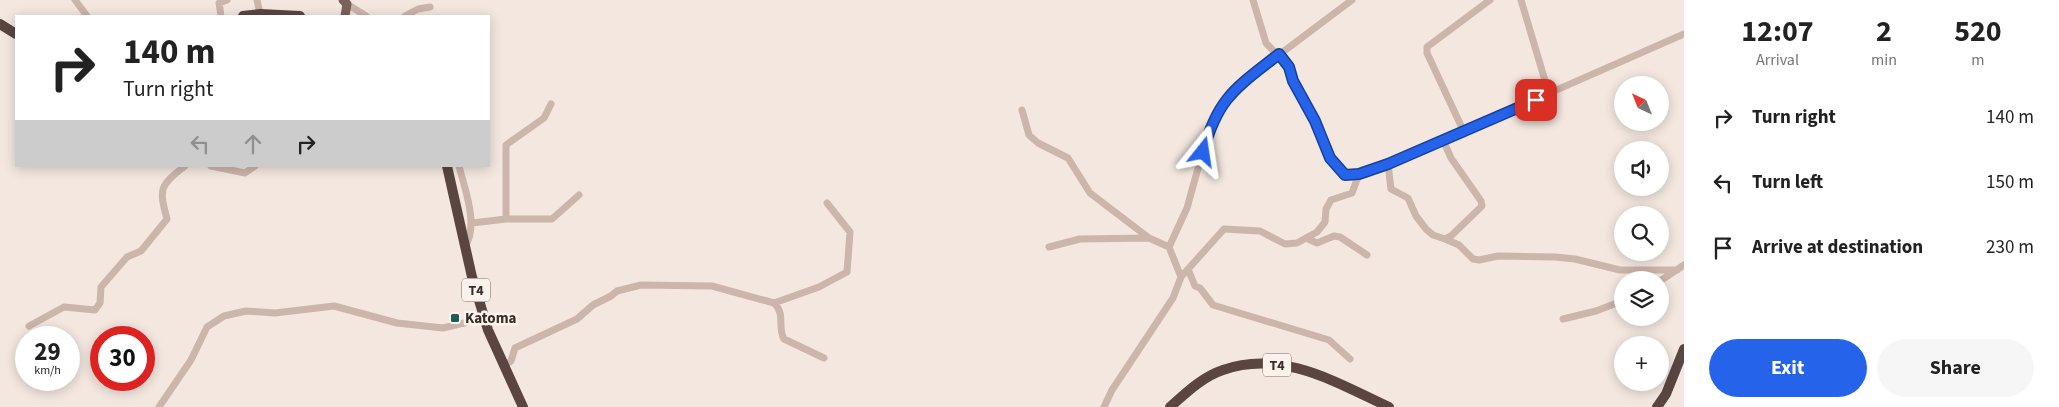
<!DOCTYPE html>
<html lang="en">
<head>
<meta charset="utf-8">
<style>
  :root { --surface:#fff; --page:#f6f6f6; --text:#222; --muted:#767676; --accent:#2563eb }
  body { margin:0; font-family:"Source Sans 3",sans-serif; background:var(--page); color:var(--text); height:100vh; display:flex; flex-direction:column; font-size:19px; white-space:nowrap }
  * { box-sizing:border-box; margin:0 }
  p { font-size:16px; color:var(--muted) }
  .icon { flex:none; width:28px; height:28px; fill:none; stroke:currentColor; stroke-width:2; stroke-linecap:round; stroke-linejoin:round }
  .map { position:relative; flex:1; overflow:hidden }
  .details { display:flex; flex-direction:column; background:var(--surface); width:375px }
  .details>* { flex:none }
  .hud { position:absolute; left:15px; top:15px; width:475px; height:152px; border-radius:0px; box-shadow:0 2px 12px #0003; background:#fff; color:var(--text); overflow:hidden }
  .needle { width:32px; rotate:317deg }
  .buttons { position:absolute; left:1614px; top:76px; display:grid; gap:10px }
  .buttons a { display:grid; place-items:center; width:55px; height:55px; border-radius:50%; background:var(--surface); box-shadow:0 2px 12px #0003; font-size:25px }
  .speed { position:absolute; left:15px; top:326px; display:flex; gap:10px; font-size:25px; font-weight:700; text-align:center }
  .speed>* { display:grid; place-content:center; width:65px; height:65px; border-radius:50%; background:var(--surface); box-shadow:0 2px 12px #0003; line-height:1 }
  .speed small { font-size:12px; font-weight:400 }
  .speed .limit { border:8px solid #d22; background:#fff; color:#111 }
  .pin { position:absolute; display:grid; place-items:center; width:42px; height:42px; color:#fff; margin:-21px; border-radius:10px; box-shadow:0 2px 8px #0006 }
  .me { position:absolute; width:55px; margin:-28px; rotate:15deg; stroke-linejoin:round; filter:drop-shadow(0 0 4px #0008) }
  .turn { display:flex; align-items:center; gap:18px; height:105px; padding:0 25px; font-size:22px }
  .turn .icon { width:65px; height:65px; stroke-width:2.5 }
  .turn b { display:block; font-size:35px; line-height:42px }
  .lanes { display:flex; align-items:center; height:48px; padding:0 25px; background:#0003; justify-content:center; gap:25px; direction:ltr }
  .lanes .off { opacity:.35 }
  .eta { display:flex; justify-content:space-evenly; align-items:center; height:85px; text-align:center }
  .eta b { font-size:30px; font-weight:700; line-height:35px }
  .primary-button { display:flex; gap:10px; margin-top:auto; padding:10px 25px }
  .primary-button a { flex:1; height:58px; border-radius:30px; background:var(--accent); color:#fff; font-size:20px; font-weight:700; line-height:58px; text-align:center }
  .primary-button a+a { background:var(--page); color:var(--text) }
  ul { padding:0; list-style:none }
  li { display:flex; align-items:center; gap:15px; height:65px; padding:0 25px }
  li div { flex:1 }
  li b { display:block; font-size:19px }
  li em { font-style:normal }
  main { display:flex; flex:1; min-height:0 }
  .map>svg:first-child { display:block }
</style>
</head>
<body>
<main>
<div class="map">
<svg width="1684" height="407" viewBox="0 0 1684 407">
  <rect width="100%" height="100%" fill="#f3e7df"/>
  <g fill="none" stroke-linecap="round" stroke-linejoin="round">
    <path stroke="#ccb5aa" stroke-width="7" d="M75 0 87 16
      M257 0 260 14
      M1253 0 1266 43 1289 67 1293 81 1315 121 1330 158 1345 175 1359 174
      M1521 0 1549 94
      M347 4 366 16
      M221 16 219 3 227 0
      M405 16 418 9 430 7
      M1022 110 1029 135 1038 143 1068 158 1090 193 1149 238 1169 247
      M1463 130 1427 53V47L1490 0
      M1388 164 1391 189 1408 198 1416 216 1426 229 1433 235 1445 239 1451 236 1482 206 1481 201 1451 158 1443 140
      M211 166 245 173 255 166
      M459 166C465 190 479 225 465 247
      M506 219V145L544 118 551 104
      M472 223 506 219H552L579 195
      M1308 239 1317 243 1334 236 1340 237 1367 255
      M1445 239 1459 245 1473 259 1479 260 1498 256 1555 257 1575 259 1620 270H1677
      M1049 247 1080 239 1149 238
      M1188 269 1195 286 1200 288 1213 305 1329 340 1350 359
      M1181 277 1169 247 1187 208 1210 125 1223 102 1243 82 1352 0
      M1660 281 1684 265
      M774 303 819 287 847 272 850 232 827 203
      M1563 319 1596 311 1622 301
      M29 326 64 307 95 310 100 303 101 287 127 257 141 251 167 219C159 189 159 186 185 166
      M504 366 511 361 515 348 577 319 593 305 611 296 617 291 641 285 712 286 774 303C786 314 777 327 784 339L824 358
      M159 407 191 360 207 327 224 316 246 311 275 313 334 306 397 323 443 328 468 322 483 315
      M1104 407 1112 390 1173 298 1181 277 1224 229 1260 231 1285 244 1297 243 1317 232 1325 222 1326 209 1331 200 1352 193 1359 174 1388 164 1684 34"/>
    <path stroke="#7b615b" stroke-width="9" d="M343 0 347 4 345 16"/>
    <path stroke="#5a4541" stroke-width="10" d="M243 16 260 14 300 16
      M0 24 16 34
      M447 166 472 277 488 330 523 407
      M1170 407C1186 393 1202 377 1223 370 1282 349 1337 383 1389 407
      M1657 407 1666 394 1684 349"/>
  </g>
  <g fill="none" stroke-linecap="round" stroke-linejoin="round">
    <defs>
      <path id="route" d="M1203 152C1218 97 1236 88 1279 54L1289 67 1293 81 1315 121 1330 158 1345 175 1359 174 1388 164 1536 100"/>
    </defs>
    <use href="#route" stroke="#184099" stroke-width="12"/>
    <use href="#route" stroke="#2563eb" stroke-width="9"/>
  </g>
  <rect fill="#1e5c57" stroke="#fbf2ec" stroke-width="2" x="450" y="313" width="10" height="10" rx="2.5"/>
  <g text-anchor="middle" stroke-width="5" stroke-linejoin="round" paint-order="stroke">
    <g fill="#fbf2ec" stroke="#736764" stroke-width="1">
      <rect x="462" y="278.5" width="28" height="23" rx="4"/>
      <rect x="1263" y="353.5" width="28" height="23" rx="4"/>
    </g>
    <g font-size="14" font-weight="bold" fill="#392c2a">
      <text x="476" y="295">T4</text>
      <text x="1277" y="370">T4</text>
    </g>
    <g font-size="15" font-weight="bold" fill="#392c2a" stroke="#fbf2ec" text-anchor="start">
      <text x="465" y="323">Katoma</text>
    </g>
  </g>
</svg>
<div class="buttons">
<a><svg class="needle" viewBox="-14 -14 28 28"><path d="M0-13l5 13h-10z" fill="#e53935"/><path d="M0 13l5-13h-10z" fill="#767676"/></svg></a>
<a><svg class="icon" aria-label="sound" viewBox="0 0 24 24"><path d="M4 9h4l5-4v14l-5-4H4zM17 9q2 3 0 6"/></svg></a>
<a><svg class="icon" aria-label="search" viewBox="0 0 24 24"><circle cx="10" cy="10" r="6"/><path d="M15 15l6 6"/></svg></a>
<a><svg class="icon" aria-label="layers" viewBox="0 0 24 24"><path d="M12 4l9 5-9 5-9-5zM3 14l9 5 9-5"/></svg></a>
<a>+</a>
</div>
<div class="speed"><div>29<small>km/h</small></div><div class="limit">30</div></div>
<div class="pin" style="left:1536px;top:100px;background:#d93025"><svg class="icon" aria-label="arrive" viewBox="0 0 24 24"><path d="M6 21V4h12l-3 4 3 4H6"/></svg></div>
<svg class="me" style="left:1203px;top:152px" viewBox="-20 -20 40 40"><path d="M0-17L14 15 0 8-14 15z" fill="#2563eb" stroke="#fff" stroke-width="4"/></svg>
<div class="hud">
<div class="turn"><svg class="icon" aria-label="right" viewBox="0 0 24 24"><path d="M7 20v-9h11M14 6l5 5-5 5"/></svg><div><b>140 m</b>Turn right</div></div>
<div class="lanes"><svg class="icon off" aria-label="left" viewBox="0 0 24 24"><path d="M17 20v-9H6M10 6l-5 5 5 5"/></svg><svg class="icon off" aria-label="ahead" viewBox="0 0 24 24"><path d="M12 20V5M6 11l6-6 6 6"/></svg><svg class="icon" aria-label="right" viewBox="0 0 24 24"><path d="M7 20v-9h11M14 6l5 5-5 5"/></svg></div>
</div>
</div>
<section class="details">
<div class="eta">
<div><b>12:07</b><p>Arrival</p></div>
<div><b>2</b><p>min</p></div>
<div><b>520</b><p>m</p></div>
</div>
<ul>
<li><svg class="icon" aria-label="right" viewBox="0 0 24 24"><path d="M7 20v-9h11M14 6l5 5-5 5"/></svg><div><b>Turn right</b></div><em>140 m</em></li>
<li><svg class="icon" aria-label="left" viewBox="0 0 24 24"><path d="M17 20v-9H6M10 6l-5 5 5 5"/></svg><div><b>Turn left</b></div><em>150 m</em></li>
<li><svg class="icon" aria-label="arrive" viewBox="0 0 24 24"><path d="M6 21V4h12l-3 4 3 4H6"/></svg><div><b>Arrive at destination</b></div><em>230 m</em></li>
</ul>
<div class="primary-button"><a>Exit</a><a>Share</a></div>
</section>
</main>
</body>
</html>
